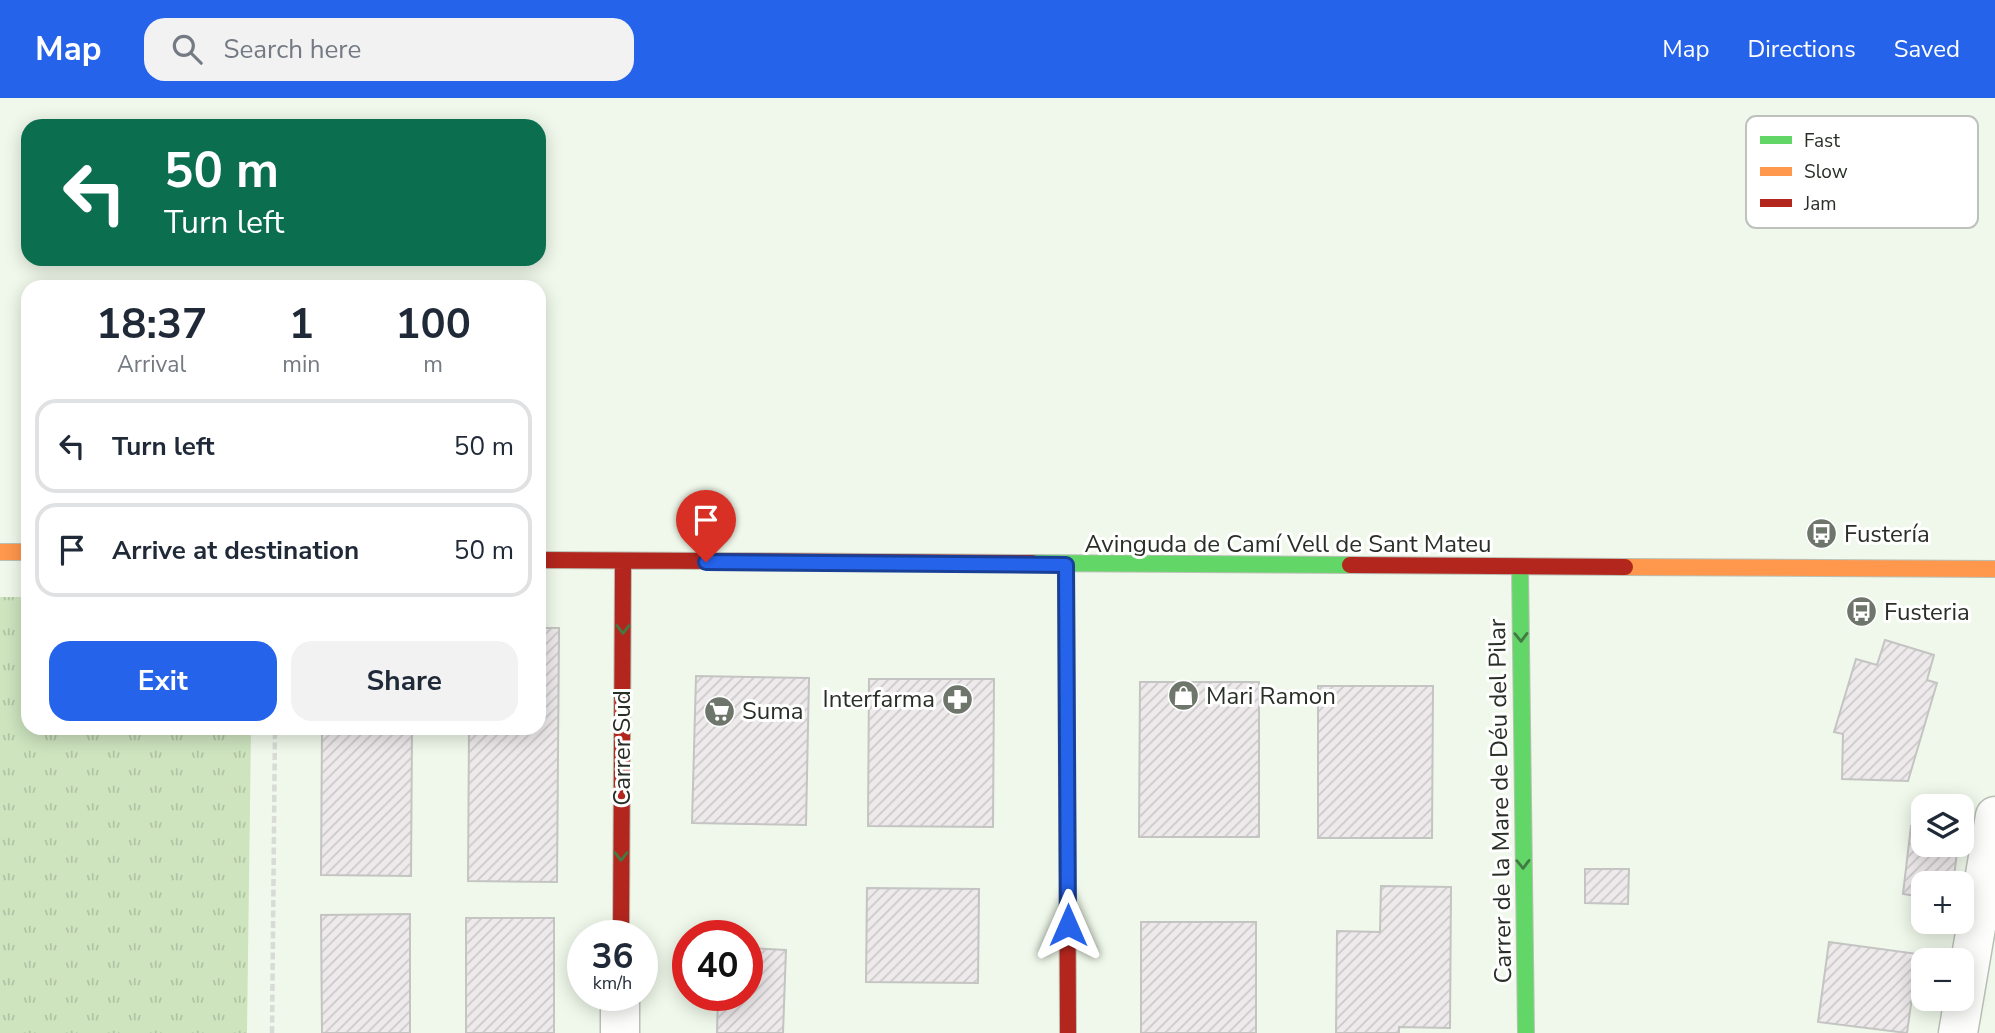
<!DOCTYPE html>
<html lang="en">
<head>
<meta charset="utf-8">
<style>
  :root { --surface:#fff; --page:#f2f2f3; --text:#1f2937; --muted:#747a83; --line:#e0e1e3; --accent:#2563eb }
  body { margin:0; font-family:"Nunito Sans",sans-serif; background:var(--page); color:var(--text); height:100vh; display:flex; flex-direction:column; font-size:26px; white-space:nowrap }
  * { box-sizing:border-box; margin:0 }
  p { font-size:23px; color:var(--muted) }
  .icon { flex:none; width:38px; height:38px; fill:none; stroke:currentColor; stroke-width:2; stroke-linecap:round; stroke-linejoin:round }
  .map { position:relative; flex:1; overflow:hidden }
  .sheet { position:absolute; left:21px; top:182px; width:525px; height:455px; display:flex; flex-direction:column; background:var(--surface); border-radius:21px; box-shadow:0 4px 18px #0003 }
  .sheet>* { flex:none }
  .banner { position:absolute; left:21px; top:21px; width:525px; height:147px; border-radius:21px; box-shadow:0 4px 18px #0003; background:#0b6e4f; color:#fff; overflow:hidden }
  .controls { position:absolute; left:1911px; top:696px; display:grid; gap:14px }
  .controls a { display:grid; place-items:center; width:63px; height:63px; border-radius:14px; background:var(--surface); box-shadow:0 4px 18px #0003; font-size:35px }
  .speed { position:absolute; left:567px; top:822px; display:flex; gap:14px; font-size:35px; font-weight:700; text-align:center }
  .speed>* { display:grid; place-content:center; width:91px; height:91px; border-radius:50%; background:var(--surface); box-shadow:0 4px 18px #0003; line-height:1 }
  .speed small { font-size:18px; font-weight:400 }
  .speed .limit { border:10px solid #d22; background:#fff; color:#111 }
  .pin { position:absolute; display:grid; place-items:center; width:60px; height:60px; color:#fff; margin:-72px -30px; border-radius:50% 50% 50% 0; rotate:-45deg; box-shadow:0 0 7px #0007 }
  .pin .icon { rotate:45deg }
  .me { position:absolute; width:77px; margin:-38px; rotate:0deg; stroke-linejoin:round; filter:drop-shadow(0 0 5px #0008) }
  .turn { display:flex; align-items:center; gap:24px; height:147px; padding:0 28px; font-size:32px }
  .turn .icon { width:91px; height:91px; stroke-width:2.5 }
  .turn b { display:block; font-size:49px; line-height:60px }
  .eta { display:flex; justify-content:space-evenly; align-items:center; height:119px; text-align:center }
  .eta b { font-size:42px; font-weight:700; line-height:49px }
  .button { display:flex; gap:14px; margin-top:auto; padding:14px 28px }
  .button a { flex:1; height:80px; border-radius:21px; background:var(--accent); color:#fff; font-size:28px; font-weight:700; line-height:80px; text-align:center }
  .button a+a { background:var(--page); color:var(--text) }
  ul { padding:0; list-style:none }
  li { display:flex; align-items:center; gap:21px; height:94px; margin:0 14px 10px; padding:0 14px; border:4px solid var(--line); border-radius:21px }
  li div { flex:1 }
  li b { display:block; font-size:26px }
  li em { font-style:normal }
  header { display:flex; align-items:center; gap:42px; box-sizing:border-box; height:98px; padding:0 35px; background:var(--accent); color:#fff }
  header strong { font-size:33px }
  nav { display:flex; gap:38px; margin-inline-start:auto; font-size:24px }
  .search { width:490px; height:63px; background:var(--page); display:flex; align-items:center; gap:18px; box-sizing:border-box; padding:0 24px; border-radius:21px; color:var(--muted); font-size:26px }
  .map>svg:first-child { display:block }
</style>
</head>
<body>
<header>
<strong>Map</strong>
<div class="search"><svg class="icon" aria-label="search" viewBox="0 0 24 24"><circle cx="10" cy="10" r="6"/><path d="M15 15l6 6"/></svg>Search here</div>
<nav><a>Map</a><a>Directions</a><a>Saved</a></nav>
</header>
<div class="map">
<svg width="1995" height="935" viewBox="0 0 1995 935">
  <defs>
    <pattern id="park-tufts" width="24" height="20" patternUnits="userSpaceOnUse" patternTransform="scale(1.75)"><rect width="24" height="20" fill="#cde4bf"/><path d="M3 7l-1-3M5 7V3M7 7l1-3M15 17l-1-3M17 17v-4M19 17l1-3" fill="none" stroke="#b0c4a4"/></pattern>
    <pattern id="building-hatch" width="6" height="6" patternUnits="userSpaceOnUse" patternTransform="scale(1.75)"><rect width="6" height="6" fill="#eeeaec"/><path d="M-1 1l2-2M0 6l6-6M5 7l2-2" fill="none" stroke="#ccc9ca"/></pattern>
  </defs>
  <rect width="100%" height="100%" fill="#eff8ea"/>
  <path fill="url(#park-tufts)" d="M0 499H28V630H251L247 935H0Z"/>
  <path fill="url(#building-hatch)" stroke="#c4c4c2" stroke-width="2" d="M539 530H559L557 784 468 783 469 630H539Z
    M1885 542 1934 557 1927 582 1937 585 1908 683 1842 681 1843 636 1834 634 1856 561 1877 567Z
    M696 578 809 580 806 727 692 725Z
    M869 581H994L993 729 868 728Z
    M1140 584H1259V739H1139Z
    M1318 588H1433L1432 740H1318Z
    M322 630H412L411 778 321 777Z
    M1911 728 1923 729V747H1958L1953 786H1923V799L1903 796Z
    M1585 771H1629L1628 806 1585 805Z
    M1381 788 1451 789 1450 930 1399 929V935H1336L1337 833 1380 834Z
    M867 790 979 791 978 885 866 884Z
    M410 816V935H322L321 817Z
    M466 820H554V935H466Z
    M1141 824H1256V935H1141Z
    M1829 844 1918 856 1907 935 1818 924Z
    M747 850 786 852 783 935H717L718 898H747Z"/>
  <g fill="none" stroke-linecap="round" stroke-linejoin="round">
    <defs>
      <path id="street" d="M620 935V898
        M1958 935 1995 718"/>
      <path id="fast" d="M1032 465 1350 467
        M1520 470 1526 935"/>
      <path id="slow" d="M0 454H28
        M1625 469 1995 471"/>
      <path id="jam" d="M539 462 1032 465
        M1066 467 1068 935
        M1350 467 1625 469
        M621 838 623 463"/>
    </defs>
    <use href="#street" stroke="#bac0b6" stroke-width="41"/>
    <use href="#fast" stroke="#bac0b6" stroke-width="18"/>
    <use href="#slow" stroke="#bac0b6" stroke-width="18"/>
    <use href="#jam" stroke="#bac0b6" stroke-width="18"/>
    <path stroke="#d8dbd6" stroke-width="4.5" stroke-dasharray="7 3.5" stroke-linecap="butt" d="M272 935 275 630"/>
    <use href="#street" stroke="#fdfefc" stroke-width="38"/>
    <use href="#fast" stroke="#63d668" stroke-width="16"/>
    <use href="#slow" stroke="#ff974d" stroke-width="16"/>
    <use href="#jam" stroke="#b3261e" stroke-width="16"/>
  </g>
  <defs><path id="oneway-chevron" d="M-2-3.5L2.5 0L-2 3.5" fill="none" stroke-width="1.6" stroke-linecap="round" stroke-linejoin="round" transform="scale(1.75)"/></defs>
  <g stroke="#437a44">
    <use href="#oneway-chevron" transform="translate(623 531) rotate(90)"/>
    <use href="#oneway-chevron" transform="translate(1521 539) rotate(89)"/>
    <use href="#oneway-chevron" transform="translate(621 758) rotate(90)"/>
    <use href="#oneway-chevron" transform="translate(1523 766) rotate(89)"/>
  </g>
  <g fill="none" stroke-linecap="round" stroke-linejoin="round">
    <defs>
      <path id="route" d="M706 464 1066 467 1068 827"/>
    </defs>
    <use href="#route" stroke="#184099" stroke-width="18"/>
    <use href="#route" stroke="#2563eb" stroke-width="12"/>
  </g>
  <defs>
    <symbol id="bus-disc" viewBox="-11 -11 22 22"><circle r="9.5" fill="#6e756b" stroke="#fff"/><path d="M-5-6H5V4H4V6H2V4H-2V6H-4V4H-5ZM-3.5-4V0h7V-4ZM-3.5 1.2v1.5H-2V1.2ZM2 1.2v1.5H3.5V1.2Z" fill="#fff"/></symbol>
    <symbol id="shop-disc" viewBox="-11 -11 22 22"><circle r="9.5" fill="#6e756b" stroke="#fff"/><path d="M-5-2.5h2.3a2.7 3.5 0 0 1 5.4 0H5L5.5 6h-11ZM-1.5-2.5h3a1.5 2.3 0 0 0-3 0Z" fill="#fff"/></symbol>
    <symbol id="pharmacy-disc" viewBox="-11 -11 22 22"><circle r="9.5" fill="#6e756b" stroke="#fff"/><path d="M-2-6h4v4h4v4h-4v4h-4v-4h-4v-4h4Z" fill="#fff"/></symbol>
    <symbol id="supermarket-disc" viewBox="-11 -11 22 22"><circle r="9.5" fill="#6e756b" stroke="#fff"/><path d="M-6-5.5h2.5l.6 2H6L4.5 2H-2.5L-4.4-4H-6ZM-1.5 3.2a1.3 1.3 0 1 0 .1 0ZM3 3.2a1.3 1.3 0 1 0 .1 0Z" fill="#fff"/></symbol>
  </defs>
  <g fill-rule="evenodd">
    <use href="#bus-disc" x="1804" y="418" width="35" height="35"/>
    <use href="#bus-disc" x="1844" y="496" width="35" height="35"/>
    <use href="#shop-disc" x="1166" y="580" width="35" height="35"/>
    <use href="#pharmacy-disc" x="940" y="584" width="35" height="35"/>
    <use href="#supermarket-disc" x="702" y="596" width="35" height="35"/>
  </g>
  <g text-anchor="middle" stroke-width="6" stroke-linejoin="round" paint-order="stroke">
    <g font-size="24" fill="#292f26" stroke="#fff" text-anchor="start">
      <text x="1844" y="444">Fustería</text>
      <text x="1884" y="522">Fusteria</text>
      <text x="1206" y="606">Mari Ramon</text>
      <text x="935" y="609" text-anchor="end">Interfarma</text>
      <text x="742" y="621">Suma</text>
    </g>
    <g font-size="24" fill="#292f26" stroke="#fff">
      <text x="1288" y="454">Avinguda de Camí Vell de Sant Mateu</text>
      <text transform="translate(622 650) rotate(-90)" y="8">Carrer Sud</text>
      <text transform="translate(1500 703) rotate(-91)" y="8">Carrer de la Mare de Déu del Pilar</text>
    </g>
  </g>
  <rect x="1746" y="18" width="232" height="112" rx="10" fill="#fff" stroke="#bfc1be" stroke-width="2"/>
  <rect x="1760" y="38" width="32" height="8" fill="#63d668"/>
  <rect x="1760" y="69" width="32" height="9" fill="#ff974d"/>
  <rect x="1760" y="101" width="32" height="8" fill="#b3261e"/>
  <g font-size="19" fill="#292f26">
    <text x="1804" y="49">Fast</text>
    <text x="1804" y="80">Slow</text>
    <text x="1804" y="112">Jam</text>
  </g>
</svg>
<div class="controls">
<a><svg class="icon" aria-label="layers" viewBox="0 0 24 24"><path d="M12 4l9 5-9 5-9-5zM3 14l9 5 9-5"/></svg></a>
<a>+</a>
<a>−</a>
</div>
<div class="speed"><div>36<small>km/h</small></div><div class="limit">40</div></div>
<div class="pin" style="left:706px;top:464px;background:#d93025"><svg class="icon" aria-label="arrive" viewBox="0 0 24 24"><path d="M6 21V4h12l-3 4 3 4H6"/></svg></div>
<svg class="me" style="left:1068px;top:827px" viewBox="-20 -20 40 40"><path d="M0-17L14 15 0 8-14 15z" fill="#2563eb" stroke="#fff" stroke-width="4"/></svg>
<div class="banner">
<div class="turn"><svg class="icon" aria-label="left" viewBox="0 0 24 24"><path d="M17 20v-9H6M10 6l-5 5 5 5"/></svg><div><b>50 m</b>Turn left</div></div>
</div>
<section class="sheet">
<div class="eta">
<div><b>18:37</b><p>Arrival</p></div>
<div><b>1</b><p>min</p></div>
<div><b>100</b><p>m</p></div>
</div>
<ul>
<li><svg class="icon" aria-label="left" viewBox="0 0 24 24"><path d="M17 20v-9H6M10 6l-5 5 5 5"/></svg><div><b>Turn left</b></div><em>50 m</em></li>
<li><svg class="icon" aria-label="arrive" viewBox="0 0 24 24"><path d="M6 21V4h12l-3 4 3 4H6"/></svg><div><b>Arrive at destination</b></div><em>50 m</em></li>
</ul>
<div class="button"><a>Exit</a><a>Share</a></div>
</section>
</div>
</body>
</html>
